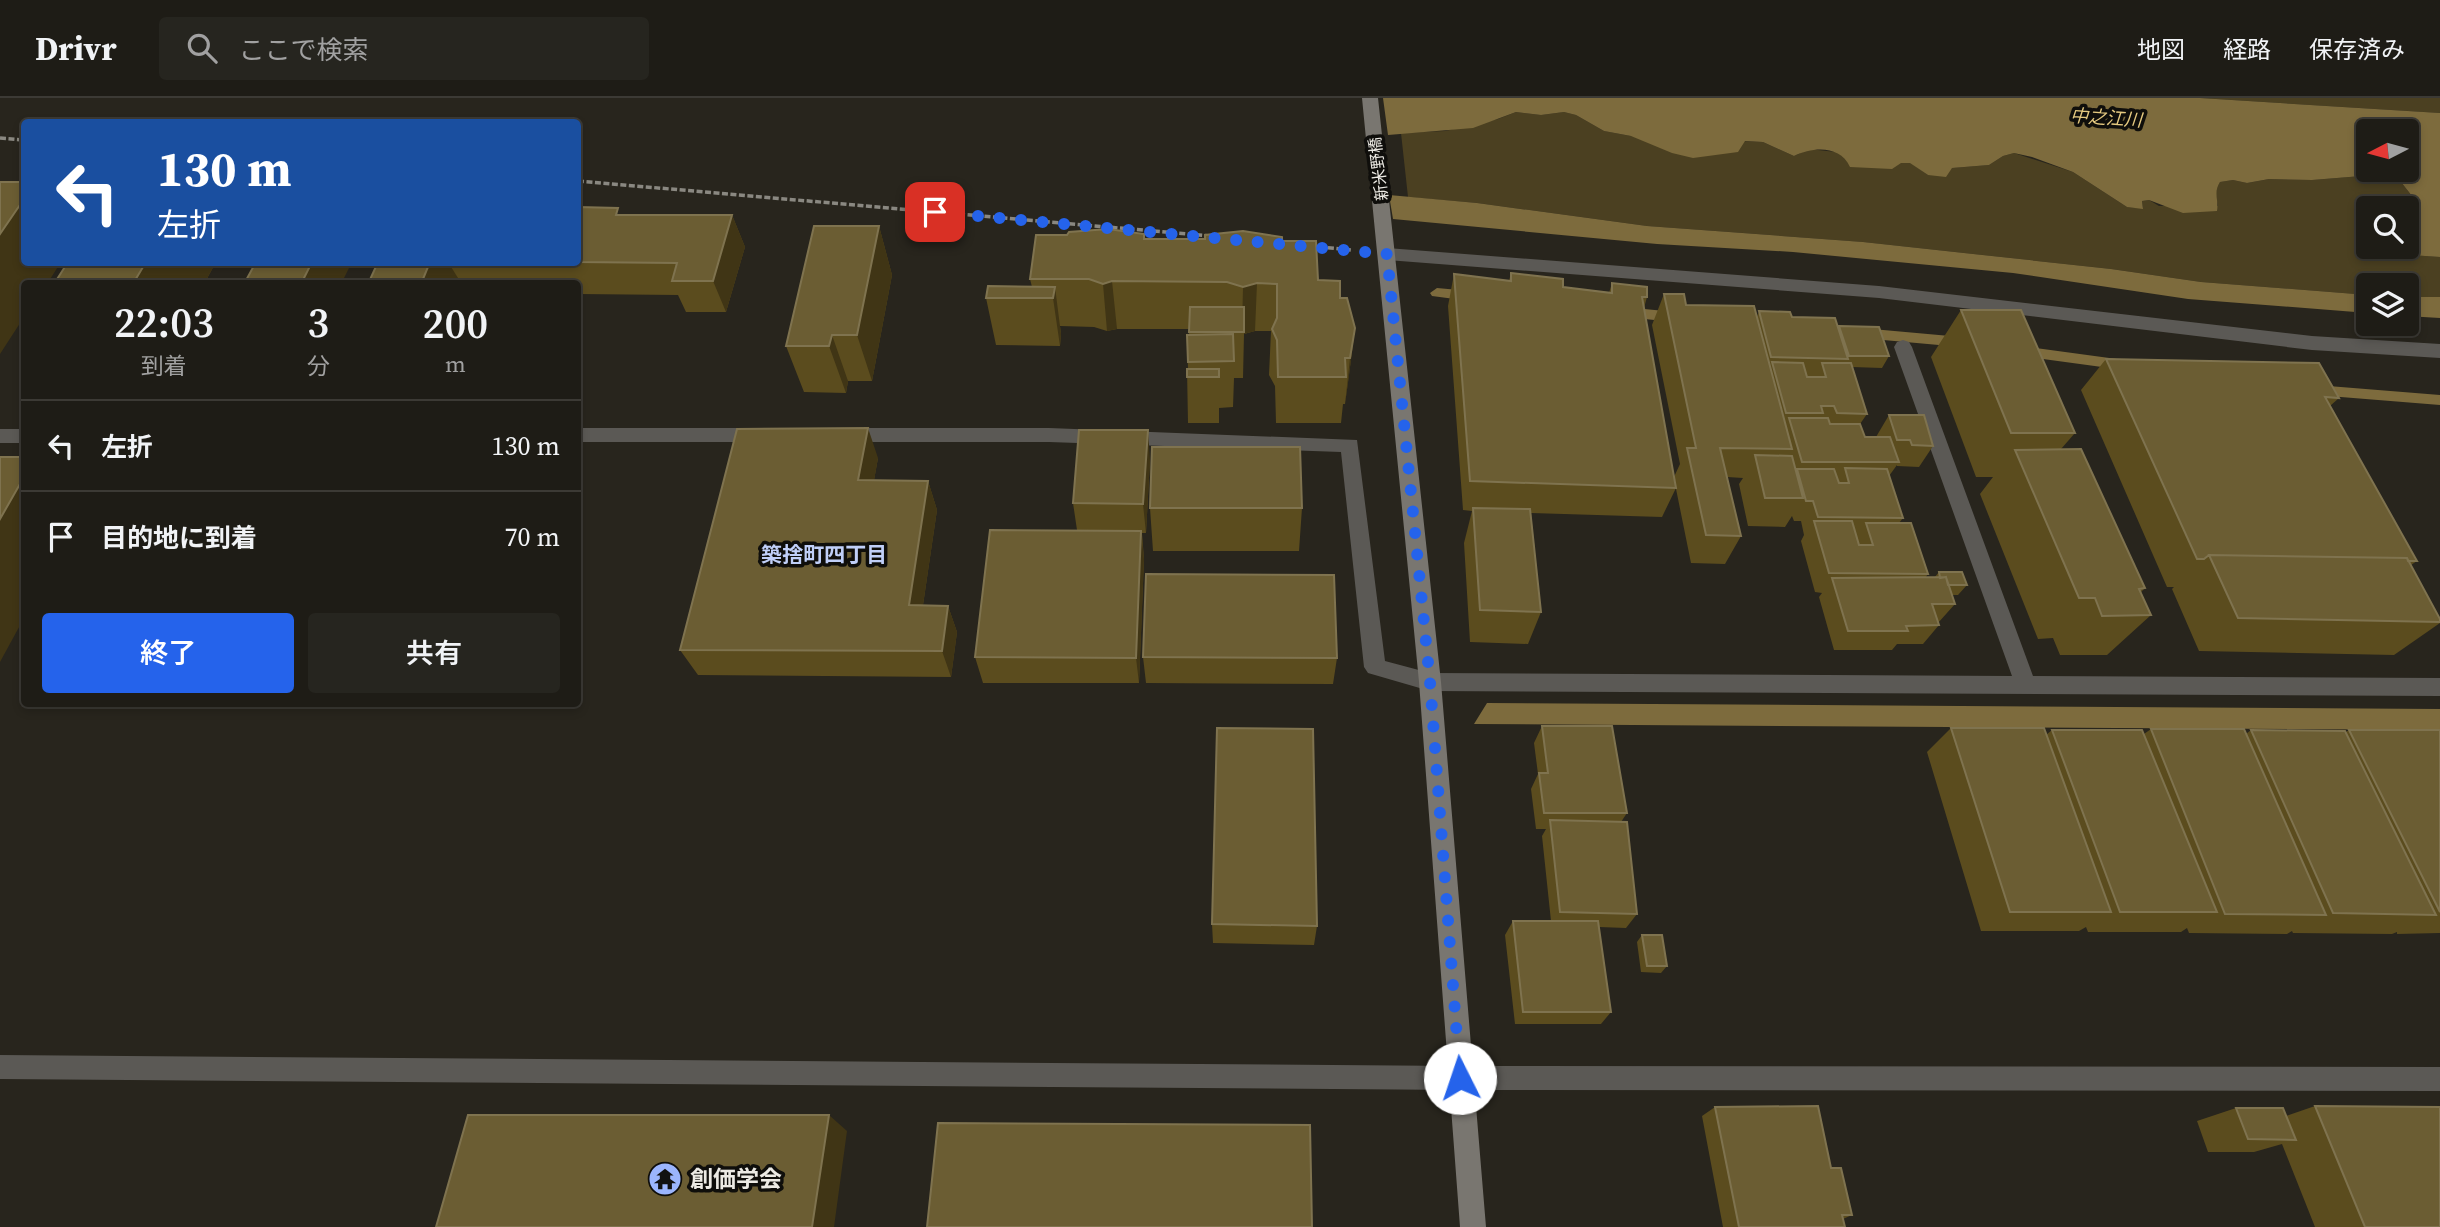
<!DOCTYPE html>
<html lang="ja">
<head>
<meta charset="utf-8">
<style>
  :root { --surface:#1e1c16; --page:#26251f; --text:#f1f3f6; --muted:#a1a1a1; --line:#3c3a35; --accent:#2563eb }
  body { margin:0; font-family:"Source Serif 4","Noto Sans JP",serif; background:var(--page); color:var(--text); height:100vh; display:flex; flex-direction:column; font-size:26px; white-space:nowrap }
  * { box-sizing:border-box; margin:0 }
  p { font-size:23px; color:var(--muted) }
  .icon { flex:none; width:38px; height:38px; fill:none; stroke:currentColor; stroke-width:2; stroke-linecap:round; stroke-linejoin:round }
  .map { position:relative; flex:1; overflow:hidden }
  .panel { position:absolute; left:21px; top:182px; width:560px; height:427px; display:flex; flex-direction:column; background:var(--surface); border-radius:7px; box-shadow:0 4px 10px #0003,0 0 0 2px var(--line) }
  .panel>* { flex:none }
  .hud { position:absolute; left:21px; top:21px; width:560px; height:147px; border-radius:7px; box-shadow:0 4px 10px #0003,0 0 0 2px var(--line); background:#1a4fa0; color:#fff; overflow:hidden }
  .needle { width:46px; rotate:264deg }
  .tools { position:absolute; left:2356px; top:21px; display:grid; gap:14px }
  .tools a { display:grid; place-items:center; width:63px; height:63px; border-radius:7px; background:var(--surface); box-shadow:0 4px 10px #0003,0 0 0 2px var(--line); font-size:35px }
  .pin { position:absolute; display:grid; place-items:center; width:60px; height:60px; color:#fff; margin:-30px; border-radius:14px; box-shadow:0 4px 10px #0006 }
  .me { position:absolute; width:77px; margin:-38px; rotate:356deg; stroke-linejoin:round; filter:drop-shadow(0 0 5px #0008) }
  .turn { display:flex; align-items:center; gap:24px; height:147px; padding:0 21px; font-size:32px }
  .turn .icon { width:91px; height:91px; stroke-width:2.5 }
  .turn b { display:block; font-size:49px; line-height:60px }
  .eta { display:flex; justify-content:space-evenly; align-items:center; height:119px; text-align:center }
  .eta b { font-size:42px; font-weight:600; line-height:49px }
  .cta { display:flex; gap:14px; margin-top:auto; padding:14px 21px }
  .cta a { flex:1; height:80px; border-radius:7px; background:var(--accent); color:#fff; font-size:28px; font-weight:600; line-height:80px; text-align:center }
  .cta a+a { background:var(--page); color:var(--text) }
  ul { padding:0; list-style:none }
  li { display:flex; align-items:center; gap:21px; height:91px; padding:0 21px; border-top:2px solid var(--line) }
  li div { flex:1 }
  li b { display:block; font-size:26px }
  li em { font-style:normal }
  header { display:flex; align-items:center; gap:42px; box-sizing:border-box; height:98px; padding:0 35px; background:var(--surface); border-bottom:2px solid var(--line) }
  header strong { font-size:33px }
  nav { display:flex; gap:38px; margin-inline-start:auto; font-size:24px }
  .search { width:490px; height:63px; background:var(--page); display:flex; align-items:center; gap:18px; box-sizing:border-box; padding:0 24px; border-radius:7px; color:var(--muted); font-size:26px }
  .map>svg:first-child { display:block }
</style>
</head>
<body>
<header>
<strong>Drivr</strong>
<div class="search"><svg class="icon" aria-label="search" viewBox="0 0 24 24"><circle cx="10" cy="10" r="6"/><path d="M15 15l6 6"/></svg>ここで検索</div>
<nav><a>地図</a><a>経路</a><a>保存済み</a></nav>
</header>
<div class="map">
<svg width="2440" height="1129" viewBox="0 0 2440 1129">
  <rect width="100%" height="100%" fill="#28251d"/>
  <path fill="#4b4021" d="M2200 0H2440V15Z
    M1516 14 1541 17 1564 14 1576 17 1604 33 1631 38 1763 44 1794 58 1809 51 1836 54 1845 59 1911 65 1928 77 1952 70 1989 67 2003 58 2014 55 2073 74 2127 109 2143 110 2142 103 2149 102 2159 108H2218C2216 98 2214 93 2220 84L2233 82 2247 85 2269 81 2312 82 2374 77 2391 79 2401 84 2412 98 2418 120 2417 130 2406 140V110H2368V149H2397L2396 156 2440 159V199H2406V187H2368V197L2201 184 2111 171 1863 144 1647 128 1477 105 1408 99 1401 35 1445 33 1498 21Z"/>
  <path fill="#7d6b3d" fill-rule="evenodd" d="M1383 0H2200L2440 15V159L2395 156 2397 149H2406V140L2417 130 2418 120 2412 98 2401 84 2391 79 2374 77 2312 82 2269 81 2247 85 2233 82 2220 84C2213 95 2219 101 2217 113L2183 115 2149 102 2142 103 2143 111 2127 109 2073 74 2032 59 2014 55 2003 58 1989 67 1952 70 1946 79 1928 77 1910 65H1901L1892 71 1850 69C1840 47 1813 49 1794 58L1763 44 1745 43 1738 54 1693 60 1672 55 1631 38 1604 33 1576 17 1564 14 1541 17 1516 14 1473 30 1388 37ZM2368 33H2406V72H2368Z
    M1389 97 1477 105 1647 128 1863 144 2111 171 2201 184 2368 197V215L2188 201 2013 175 1793 154 1657 146 1393 121Z
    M2406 199H2440V220L2406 218Z
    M1487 605 2440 611V632L1474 626Z"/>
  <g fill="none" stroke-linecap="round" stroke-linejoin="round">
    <path fill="#7d6b3d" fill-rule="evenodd" d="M1437 190 1470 193 1477 198 1470 203 1432 198 1430 195Z
      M1624 209 1675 214 1682 219 1675 224 1624 219 1617 214Z
      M1861 230 1961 239 1968 244 1961 249 1861 240 1854 235Z
      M2021 248 2124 262 2131 267 2124 272 2021 258 2014 253Z
      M2316 287 2440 297V307L2316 297 2309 292Z"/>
    <path stroke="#8a8881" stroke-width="3.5" stroke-dasharray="6 2.5" stroke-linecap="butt" d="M0 40 24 42
      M578 83 1211 138
      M1311 148 1351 152"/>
    <path fill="#5b5955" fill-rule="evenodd" d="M1387 150 1879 188 2312 238 2440 246V260L2312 252 1879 200 1387 162 1378 156Z
      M1903 242 1909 244 1912 249 2033 578 2440 580V598L1430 593 1368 575 1364 569 1341 354 1049 344H842L835 342 833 337 835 332 842 330H1049L1357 342 1385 563 1430 575 2012 578 1894 249 1897 244Z
      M578 330H764L771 332 773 337 771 342 764 344H578Z
      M0 331H24V345H0Z
      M0 957 1460 968 2440 969V993L1460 992 0 981Z"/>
    <path fill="#797670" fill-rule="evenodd" d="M1362 0H1378L1441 584 1486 1129H1460L1419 584Z"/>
  </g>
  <path fill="#5b4c1e" d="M622 117H732L745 149 726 214H686L678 197 578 196V186H529L526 180H458L378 164H578Z
    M879 128 892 177 872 283H848L846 295 804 294 786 248Z
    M1144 141 1282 143 1318 182 1340 200 1355 230 1349 277 1345 306H1343L1341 325H1276L1275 288 1269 277 1271 233H1255L1244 236 1243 280H1234L1233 309 1219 310V325H1188L1187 271H1188L1187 237H1189V231H1117L1107 233 1094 229 1060 228 1061 236 1060 248 996 247 986 200 1032 189 1030 181Z
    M68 164H216L204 186H54Z
    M1511 175 1563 189 1609 195 1612 185 1647 199 1644 210 1674 379 1680 366 1652 227 1664 196 1686 207 1757 219 1759 213 1792 219 1838 230 1839 228 1889 258 1882 270 1852 269 1867 316 1860 326 1865 339H1876L1889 317 1933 348 1919 369 1897 368V367L1889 378 1903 420 1899 425 1928 476 1925 480H1934L1939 474 1967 487 1958 497H1952L1955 506 1938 525 1939 527 1923 546H1897L1892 552H1834L1819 499 1822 495 1815 494 1801 443 1804 437 1801 423H1794L1792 418 1785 429 1748 428 1739 386 1743 380 1727 379 1741 438 1725 466 1691 465 1674 381 1676 390 1662 419 1531 415 1541 514 1528 546 1470 544 1464 445 1472 413 1463 412 1448 208 1454 176 1509 183Z
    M1961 212 2075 335 2061 351 2145 490 2141 494 2151 517 2107 557H2060L2053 540 2038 541 1980 396 1993 379H1976L1931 259Z
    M2106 261 2339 300 2330 308 2417 463 2411 467 2440 521V525L2394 557 2199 553 2172 491 2174 489H2167L2081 292Z
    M878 360 874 382 928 383 937 412 923 507 948 508 957 534 951 579 698 577 680 552Z
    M1150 362 1146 435H1142L1144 461 1139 585H983L975 559 1077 432 1073 405Z
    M1150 410H1302L1299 453H1153Z
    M1143 559 1337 560 1333 586 1146 585Z
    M1542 628 1627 715 1621 724 1637 816 1626 830 1599 829 1611 914 1601 926H1515L1505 837 1513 823H1551L1542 738 1546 731H1536L1531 691 1538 676 1534 645Z
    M1951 630 2046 637 2052 632 2144 636 2151 631 2246 636 2251 632 2346 634 2349 632H2440V835L2397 836V834L2392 836 2293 835 2292 833 2287 836 2189 835 2187 830 2181 834H2088L2086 829 2079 833H1981L1927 654Z
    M1212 826 1317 828 1314 847 1213 845Z
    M1642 837 1667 868 1661 875 1641 874 1637 844Z
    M2315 1008 2440 1129H2315L2282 1046 2254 1054H2208L2197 1023 2236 1010 2286 1018Z
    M1715 1009 1831 1070 1852 1117 1843 1121 1845 1129H1723L1702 1018Z"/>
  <path fill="#403515" d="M24 101V164H61L47 186H24V219L0 256V136Z
    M732 117 745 149 726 214 713 183Z
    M879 128 892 177 872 283 857 237Z
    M146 164H216L204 186H135L134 184Z
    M312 164H352L341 186H301Z
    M430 164H448L458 180 456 186H421Z
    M1112 183 1117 231 1107 233 1103 186Z
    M1257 185 1255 233 1244 236V234H1242L1243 189Z
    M1055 189 1061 236 1060 248 1053 200Z
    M1355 230 1349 277 1345 306 1350 260Z
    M832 237 848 283 846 295 829 248Z
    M868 330 878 360 869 411 858 382Z
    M1148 332 1150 362 1146 435 1143 406Z
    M24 379V520L0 564V421Z
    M928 383 937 412 919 534 909 507Z
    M1141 433 1144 461 1139 585 1136 560Z
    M948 508 957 534 951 579 942 553Z
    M829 1017 847 1033 834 1129H812Z"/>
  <path fill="#6b5d33" stroke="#7f734f" stroke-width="2" d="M0 84H24V101L0 136Z
    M578 109 618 110 616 117H732L713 183H672L677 165 578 164Z
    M814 128H879L857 237H832L829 248H786Z
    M1108 131 1144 136V141H1205V137L1243 133 1282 139V143H1316L1318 182 1340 183V200H1347L1355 230 1350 260H1345L1346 279H1278L1277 242 1272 231 1277 220V186L1257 185 1243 189 1227 184 1112 183 1103 186 1089 181H1030L1036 137H1067L1069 134Z
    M68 164H146L134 184H90L89 186H54Z
    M256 164H312L301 186H244Z
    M378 164H430L421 186H368Z
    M1511 175 1563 181V189L1612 195V185L1647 189V199H1642L1676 390 1470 383 1454 176 1511 183Z
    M988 188 1055 189 1053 200H986Z
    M1664 196H1684L1686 207 1754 208 1792 351 1720 350 1741 438 1706 437 1687 350H1696Z
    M1190 209H1244V234H1189Z
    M1961 212H2021L2075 335H2011Z
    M1759 213 1790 214 1792 219 1835 220 1848 261 1771 259Z
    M1839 228 1879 229 1889 258H1849Z
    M1233 236 1234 263 1188 264 1187 237Z
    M2106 261 2319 265 2339 300 2325 299 2417 463H2408L2407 460 2209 457 2204 461H2197Z
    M1772 264 1803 265 1807 279H1826L1822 265H1851L1867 316 1837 315 1834 308H1821L1823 315H1786Z
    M1187 271H1219V279H1187Z
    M1889 317H1924L1933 348 1912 347 1910 342H1897Z
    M1789 320H1828L1830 326H1860L1865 339H1890L1899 364H1802Z
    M868 330 858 382 928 383 909 507 948 508 942 553 680 552 737 331Z
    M1079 332H1148L1143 406 1073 405Z
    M1152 349H1300L1302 410H1150Z
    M2081 351 2145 490 2139 491 2151 517 2102 518 2095 500H2079L2015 352Z
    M1755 357 1792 358 1803 400H1765Z
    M0 359H24V379L0 421Z
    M1845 370 1887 371 1903 420 1818 419 1813 403H1806L1797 371H1834L1839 385H1849Z
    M1473 410 1530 411 1541 514 1480 512Z
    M1814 423H1852L1859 447H1873L1866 425H1911L1928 476 1829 475Z
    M990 432 1141 433 1136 560 975 559Z
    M2209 457 2407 460 2440 521V524L2238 520Z
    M1939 474H1962L1967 487H1948L1946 479 1940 480Z
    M1146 476 1334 477 1337 560 1143 559Z
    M1946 479 1955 506H1932L1939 527 1906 528 1908 533H1848L1832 480Z
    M1542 628H1612L1627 715H1544L1539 675H1548Z
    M1217 630 1313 631 1317 828 1212 826Z
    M1951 630H2044L2111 814H2010Z
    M2151 631H2244L2326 817 2225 816Z
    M2052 632H2142L2217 814H2120Z
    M2251 632 2345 633 2436 817 2333 815Z
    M2349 632H2440V814Z
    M1550 722 1627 724 1637 816 1560 814Z
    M1513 823H1598L1611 914H1523Z
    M1642 837H1662L1667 868H1647Z
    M1818 1008 1831 1070H1841L1852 1117H1842L1845 1129H1739L1715 1009Z
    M2315 1008 2440 1009V1129H2365Z
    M2236 1010H2283L2296 1042 2248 1041Z
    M468 1017H829L812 1129H436Z
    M938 1025 1310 1027 1312 1129H927Z"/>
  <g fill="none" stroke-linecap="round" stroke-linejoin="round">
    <path stroke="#2563eb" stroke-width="12" stroke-dasharray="0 21.6" d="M935 114 1387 156 1430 584 1460 980"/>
  </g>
  <defs>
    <symbol id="temple-disc" viewBox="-11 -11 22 22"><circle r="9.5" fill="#9bb5fd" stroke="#0f0e0b"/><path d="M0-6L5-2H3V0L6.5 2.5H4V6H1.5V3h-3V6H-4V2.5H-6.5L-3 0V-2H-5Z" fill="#111"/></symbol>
  </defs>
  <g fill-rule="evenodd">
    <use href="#temple-disc" x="646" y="1062" width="38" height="38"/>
  </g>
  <g text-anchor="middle" stroke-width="7" stroke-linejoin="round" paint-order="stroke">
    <g font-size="16" fill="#eceae4" stroke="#0f0e0b">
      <text transform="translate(1378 71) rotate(-97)" y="6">新米野橋</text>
    </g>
    <g font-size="18" font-style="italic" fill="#e6ca80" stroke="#0f0e0b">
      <text transform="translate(2106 20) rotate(4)" y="6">中之江川</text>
    </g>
    <g font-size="21" font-weight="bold" fill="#c0cff8" stroke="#0f0e0b">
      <text x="824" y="464">築捨町四丁目</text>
    </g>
    <g font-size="23" font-weight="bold" fill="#eceae4" stroke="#0f0e0b" text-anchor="start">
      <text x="690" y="1089">創価学会</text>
    </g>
  </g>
</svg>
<div class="tools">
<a><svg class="needle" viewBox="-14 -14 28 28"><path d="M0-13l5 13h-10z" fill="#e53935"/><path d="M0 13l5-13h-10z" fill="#a1a1a1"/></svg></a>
<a><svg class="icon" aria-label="search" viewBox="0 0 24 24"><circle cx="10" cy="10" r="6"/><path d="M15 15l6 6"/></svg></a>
<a><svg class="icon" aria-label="layers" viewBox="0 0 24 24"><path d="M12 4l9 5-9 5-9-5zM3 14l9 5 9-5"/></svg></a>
</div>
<div class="pin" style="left:935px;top:114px;background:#d93025"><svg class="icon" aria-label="arrive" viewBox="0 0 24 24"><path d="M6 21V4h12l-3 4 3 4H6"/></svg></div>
<svg class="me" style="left:1460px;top:980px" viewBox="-20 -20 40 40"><circle r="19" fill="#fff"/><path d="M0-13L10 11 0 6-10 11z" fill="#2563eb"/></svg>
<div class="hud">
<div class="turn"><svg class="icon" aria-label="left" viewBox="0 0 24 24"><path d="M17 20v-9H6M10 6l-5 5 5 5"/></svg><div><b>130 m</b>左折</div></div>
</div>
<section class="panel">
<div class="eta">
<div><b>22:03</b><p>到着</p></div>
<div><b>3</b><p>分</p></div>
<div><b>200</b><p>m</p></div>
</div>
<ul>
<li><svg class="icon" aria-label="left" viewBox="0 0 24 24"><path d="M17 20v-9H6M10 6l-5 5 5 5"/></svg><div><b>左折</b></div><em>130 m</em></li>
<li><svg class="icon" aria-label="arrive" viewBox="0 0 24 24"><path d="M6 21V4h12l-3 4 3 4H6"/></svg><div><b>目的地に到着</b></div><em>70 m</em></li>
</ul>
<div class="cta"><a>終了</a><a>共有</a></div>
</section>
</div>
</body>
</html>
